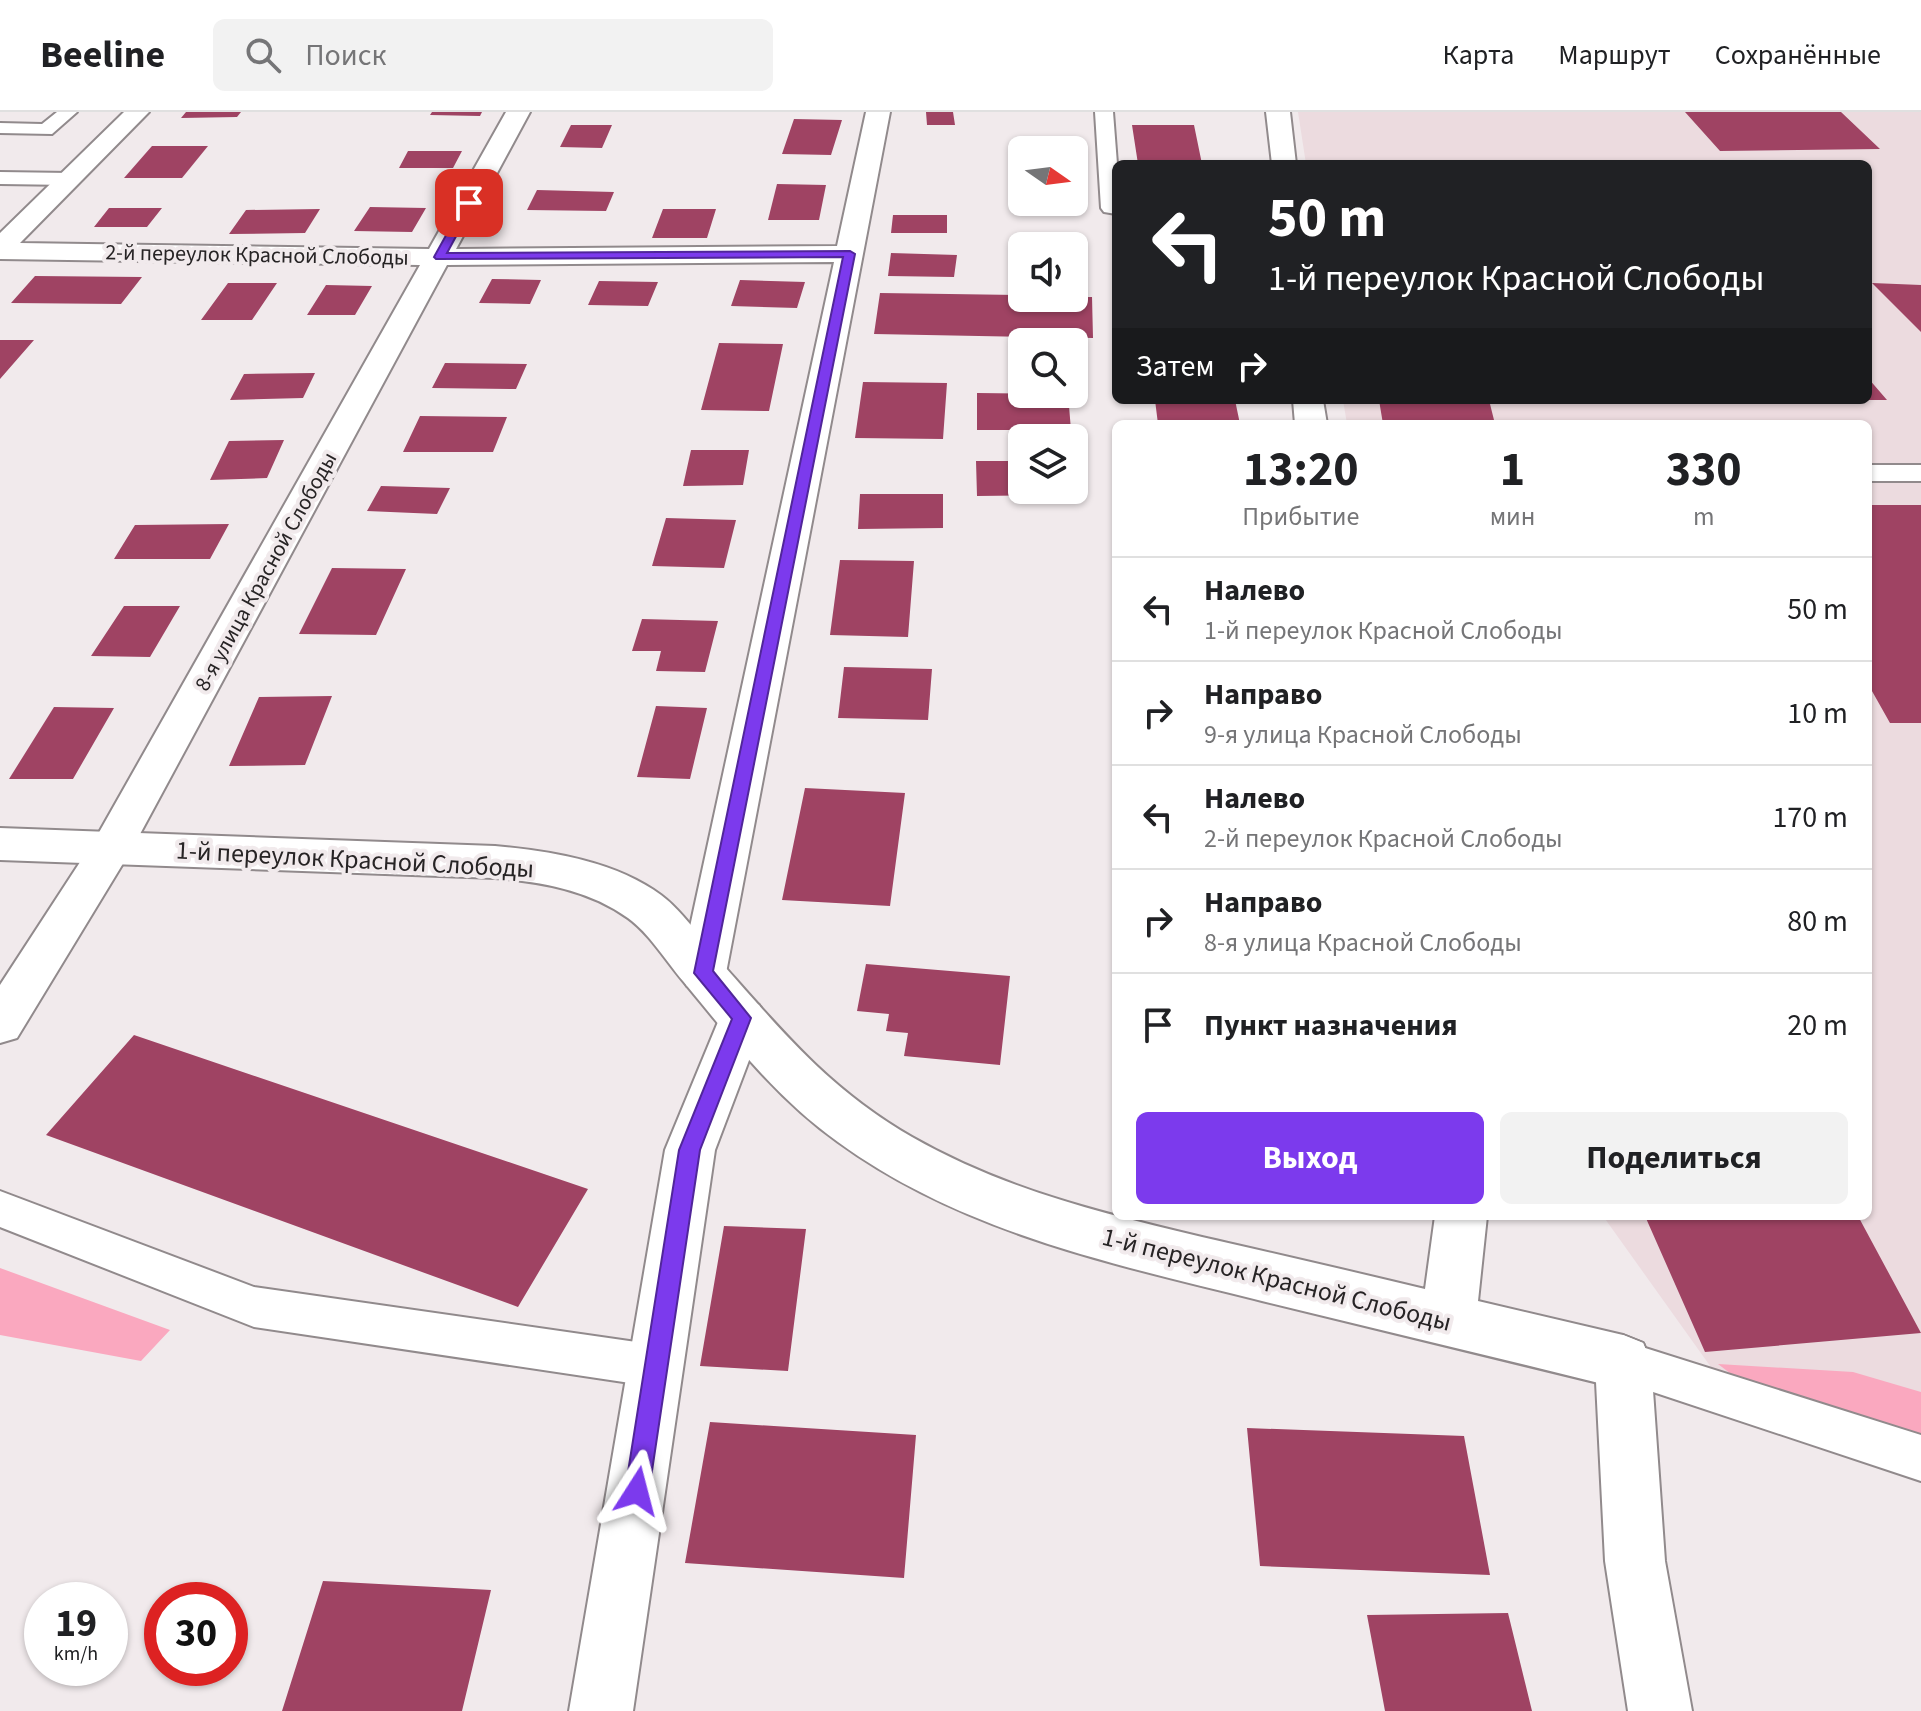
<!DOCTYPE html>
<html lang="ru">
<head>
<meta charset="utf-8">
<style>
  :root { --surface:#fff; --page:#f2f2f2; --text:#202124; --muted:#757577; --line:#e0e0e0; --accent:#7c3aed }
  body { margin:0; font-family:"Source Sans 3",sans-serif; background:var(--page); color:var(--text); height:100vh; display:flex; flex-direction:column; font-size:30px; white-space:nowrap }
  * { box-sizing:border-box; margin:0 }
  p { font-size:26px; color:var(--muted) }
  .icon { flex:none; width:44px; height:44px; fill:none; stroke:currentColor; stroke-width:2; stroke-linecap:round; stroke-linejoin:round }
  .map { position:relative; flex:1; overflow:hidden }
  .details { position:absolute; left:1112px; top:308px; width:760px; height:800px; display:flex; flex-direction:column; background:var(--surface); border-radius:12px; box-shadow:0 2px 6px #0004 }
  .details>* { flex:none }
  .hud { position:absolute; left:1112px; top:48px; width:760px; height:244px; border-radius:12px; box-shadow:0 2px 6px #0004; background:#202124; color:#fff; overflow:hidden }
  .needle { width:52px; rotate:104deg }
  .controls { position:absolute; left:1008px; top:24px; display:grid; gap:16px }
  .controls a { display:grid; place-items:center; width:80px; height:80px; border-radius:12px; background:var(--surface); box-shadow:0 2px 6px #0004; font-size:40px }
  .speed { position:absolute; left:24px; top:1470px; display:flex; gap:16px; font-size:40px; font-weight:700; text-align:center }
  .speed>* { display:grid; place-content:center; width:104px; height:104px; border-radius:50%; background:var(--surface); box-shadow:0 2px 6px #0004; line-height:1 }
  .speed small { font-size:20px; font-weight:400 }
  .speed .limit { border:12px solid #d22; background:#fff; color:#111 }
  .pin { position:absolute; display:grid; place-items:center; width:68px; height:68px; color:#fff; margin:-34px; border-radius:16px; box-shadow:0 4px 12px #0006 }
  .me { position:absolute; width:88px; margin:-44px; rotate:9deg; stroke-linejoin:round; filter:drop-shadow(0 0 6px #0008) }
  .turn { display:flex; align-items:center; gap:28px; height:168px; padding:0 24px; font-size:36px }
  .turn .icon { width:104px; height:104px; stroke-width:2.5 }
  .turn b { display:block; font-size:56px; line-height:68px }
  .then { display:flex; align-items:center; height:76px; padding:0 24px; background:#0003; gap:16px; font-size:30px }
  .eta { display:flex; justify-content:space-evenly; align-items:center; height:136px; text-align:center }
  .eta b { font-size:48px; font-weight:700; line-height:56px }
  .cta { display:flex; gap:16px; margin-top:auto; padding:16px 24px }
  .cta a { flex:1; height:92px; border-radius:12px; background:var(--accent); color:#fff; font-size:32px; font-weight:700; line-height:92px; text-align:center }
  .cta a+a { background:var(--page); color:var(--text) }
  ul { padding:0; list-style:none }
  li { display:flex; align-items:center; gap:24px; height:104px; padding:0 24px; border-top:2px solid var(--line) }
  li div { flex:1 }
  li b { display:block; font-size:30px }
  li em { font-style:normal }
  header { display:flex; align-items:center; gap:48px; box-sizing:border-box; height:112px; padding:0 40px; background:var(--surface); border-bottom:2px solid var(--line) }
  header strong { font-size:38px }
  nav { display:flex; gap:44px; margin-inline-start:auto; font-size:28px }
  .search { width:560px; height:72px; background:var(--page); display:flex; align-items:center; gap:20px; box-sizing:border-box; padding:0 28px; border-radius:12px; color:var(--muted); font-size:30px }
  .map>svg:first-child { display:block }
</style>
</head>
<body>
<header>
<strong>Beeline</strong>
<div class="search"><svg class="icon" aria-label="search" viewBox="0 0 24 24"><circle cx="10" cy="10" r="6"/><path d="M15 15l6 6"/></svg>Поиск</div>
<nav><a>Карта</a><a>Маршрут</a><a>Сохранённые</a></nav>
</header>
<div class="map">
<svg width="1921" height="1599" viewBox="0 0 1921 1599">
  <rect width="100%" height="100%" fill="#f1eaec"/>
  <path fill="#ecdbdf" d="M1298 0H1921V1327L1718 1265 1603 1104H1868V312H1347L1343 288H1868V52H1306Z"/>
  <path fill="#faa8bf" d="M0 1156 170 1218 141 1249 0 1223Z
    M1718 1252 1853 1260 1921 1280V1340L1773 1294Z"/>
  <path fill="#9f4363" d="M186 0H241L237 5 181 6Z
    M432 0H482L480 4 430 3Z
    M926 0H953L955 13H927Z
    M1685 0H1841L1880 37 1720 39Z
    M794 7 842 8 831 43 782 42Z
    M571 13H612L602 36 560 35Z
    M1132 13H1194L1202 52H1138Z
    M152 34H208L182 66H124Z
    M408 39H462L453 56H399Z
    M777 72 826 73 819 108H768Z
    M537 78 614 80 606 99 527 98Z
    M370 95 426 96 412 120 354 119Z
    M109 96H162L147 115H94Z
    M320 97 305 121 229 122 246 98Z
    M663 97H716L707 126H652Z
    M893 103H947V121H891Z
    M891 141 957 143 954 165 888 164Z
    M35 164 142 165 121 192 11 191Z
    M492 167 541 168 530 192 479 191Z
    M740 168 805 170 797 196 731 194Z
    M599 169 658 170 648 194 588 193Z
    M228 171H277L252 208H201Z
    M1872 171 1921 173V220Z
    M326 173 372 174 355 203H307Z
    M880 181 1022 183V186L1092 185 1093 226 874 222Z
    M0 228H34L0 267Z
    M719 231 783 232 769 299 701 298Z
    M445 251 527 252 516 277 432 276Z
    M315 261 303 286 230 288 244 262Z
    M1868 266 1887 288H1868Z
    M863 270 947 271 943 327 855 326Z
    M977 281 1068 282 1071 318H977Z
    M1155 288H1235L1240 312H1158Z
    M1379 288H1489L1495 312H1383Z
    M1641 288H1717V291L1643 292Z
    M420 304 507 305 493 340H403Z
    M284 328 267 366 210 368 229 329Z
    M691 338H749L743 373 683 374Z
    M976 349H1022V378H1059V383L977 384Z
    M381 374 450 376 437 402 367 399Z
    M860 382H943V416L858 417Z
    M1868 393H1921V611H1890L1868 572Z
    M666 406 736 408 724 456 652 454Z
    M229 412 210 447H114L135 413Z
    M840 448 914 449 908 525 830 523Z
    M332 456 406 457 376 523 299 522Z
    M124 494H180L150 545 91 544Z
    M642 507 718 509 705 560 656 559 661 539H632Z
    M844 555 932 557 928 608 838 606Z
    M332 584 305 653 229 654 259 585Z
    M656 594 707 596 690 667 637 665Z
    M54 595 114 596 73 667H9Z
    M805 676 905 681 890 794 782 788Z
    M866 852 1010 864 1000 953 904 944 908 921 886 919 889 902 857 899Z
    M134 923 588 1077 518 1195 46 1023Z
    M1645 1104H1858L1921 1221 1705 1240Z
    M724 1114 806 1117 788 1259 700 1254Z
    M710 1310 916 1323 904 1466 685 1451Z
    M1247 1316 1464 1324 1490 1463 1260 1454Z
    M323 1469 491 1478 462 1599H282Z
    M1508 1501 1532 1599H1385L1367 1503Z"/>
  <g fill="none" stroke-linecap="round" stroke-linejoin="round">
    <defs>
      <path id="lane" d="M57 0H77L52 22 0 21V11L42 12Z
        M1095 0H1113L1117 52 1116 102 1104 100 1101 96Z
        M0 60 70 61 80 67 70 73 0 72Z
        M1868 353H1921V369H1868Z
        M0 1079 254 1175 657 1233 672 1239 679 1254 672 1269 657 1275 254 1215 0 1115Z
        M1623 1229 1921 1323V1369L1608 1265 1601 1250 1608 1235Z"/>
      <path id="street" d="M124 0H149L20 131 429 137 506 0H530L456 137 837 134 866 0H890L726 861 719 874 703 879 687 874 680 861 834 150 447 153 133 735 17 926 0 931V873L97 724 420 153 0 147V121Z
        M742 887 759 893 765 906 715 1038 633 1599H569L665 1038 725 893Z
        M1623 1223 1643 1231 1651 1250 1665 1449 1692 1599H1628L1605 1449 1595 1250 1603 1231Z"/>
      <path id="secondary" d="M1266 0H1290L1296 52H1272Z
        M1293 288H1323L1327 312H1295Z
        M0 716 495 734C550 739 615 749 661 783 684 800 706 834 725 855 785 923 832 979 912 1025 1003 1077 1100 1101 1202 1125 1276 1142 1351 1159 1425 1177L1435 1104H1487L1478 1189 1623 1223 1643 1231 1651 1250 1643 1269 1623 1277C1502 1247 1382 1218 1262 1189 1114 1152 963 1121 838 1030 776 986 731 927 683 869 666 849 649 821 628 806 589 778 542 770 495 766L0 748Z"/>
    </defs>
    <use href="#lane" stroke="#918a8c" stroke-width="4"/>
    <use href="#street" stroke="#918a8c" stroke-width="4"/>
    <use href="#secondary" stroke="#918a8c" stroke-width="4"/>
    <use href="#lane" fill="#fff" fill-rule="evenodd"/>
    <use href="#street" fill="#fff" fill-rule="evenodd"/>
    <use href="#secondary" fill="#fff" fill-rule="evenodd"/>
  </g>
  <path fill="#7c3aed" stroke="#51269a" stroke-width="2" d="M469 88 474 91 447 141 850 139 855 142 713 859 751 906 700 1038 649 1379 645 1388 637 1391 628 1388 625 1379 679 1038 732 907 694 861 843 145 436 147 434 145 464 91Z"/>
  <g text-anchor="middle" stroke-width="8" stroke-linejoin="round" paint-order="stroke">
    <g font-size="22" fill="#272425" stroke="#f1eaec">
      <text transform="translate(257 142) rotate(1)" y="8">2-й переулок Красной Слободы</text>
      <text transform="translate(265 459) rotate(-61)" y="8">8-я улица Красной Слободы</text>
    </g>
    <g font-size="26" fill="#272425" stroke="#f1eaec">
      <text transform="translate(355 747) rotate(3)" y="9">1-й переулок Красной Слободы</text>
      <text transform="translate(1277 1167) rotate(14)" y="9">1-й переулок Красной Слободы</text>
    </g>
  </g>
</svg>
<div class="controls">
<a><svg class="needle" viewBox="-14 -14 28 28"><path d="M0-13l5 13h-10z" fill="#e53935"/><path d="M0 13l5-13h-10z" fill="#757577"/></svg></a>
<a><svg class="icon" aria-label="sound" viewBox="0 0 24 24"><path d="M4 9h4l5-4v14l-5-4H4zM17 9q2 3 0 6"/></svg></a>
<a><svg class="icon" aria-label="search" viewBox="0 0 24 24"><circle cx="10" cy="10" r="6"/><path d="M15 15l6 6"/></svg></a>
<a><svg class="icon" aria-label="layers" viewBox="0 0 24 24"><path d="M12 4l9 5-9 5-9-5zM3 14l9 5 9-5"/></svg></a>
</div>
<div class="speed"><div>19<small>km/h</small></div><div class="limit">30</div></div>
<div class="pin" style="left:469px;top:91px;background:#d93025"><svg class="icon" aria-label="arrive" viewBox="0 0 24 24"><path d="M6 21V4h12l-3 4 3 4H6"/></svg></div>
<svg class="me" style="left:637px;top:1379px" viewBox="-20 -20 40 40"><path d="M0-17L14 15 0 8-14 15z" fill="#7c3aed" stroke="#fff" stroke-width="4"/></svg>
<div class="hud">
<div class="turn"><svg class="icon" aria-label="left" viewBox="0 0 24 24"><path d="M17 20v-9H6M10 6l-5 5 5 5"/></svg><div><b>50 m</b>1-й переулок Красной Слободы</div></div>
<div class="then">Затем<svg class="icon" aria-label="right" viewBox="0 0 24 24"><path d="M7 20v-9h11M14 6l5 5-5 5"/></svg></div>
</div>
<section class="details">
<div class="eta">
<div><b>13:20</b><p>Прибытие</p></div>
<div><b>1</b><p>мин</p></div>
<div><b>330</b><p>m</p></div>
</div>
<ul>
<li><svg class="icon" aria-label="left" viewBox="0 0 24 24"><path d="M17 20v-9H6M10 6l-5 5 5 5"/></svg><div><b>Налево</b><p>1-й переулок Красной Слободы</p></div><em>50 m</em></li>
<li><svg class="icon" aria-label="right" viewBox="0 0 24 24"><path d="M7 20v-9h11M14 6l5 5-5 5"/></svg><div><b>Направо</b><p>9-я улица Красной Слободы</p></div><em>10 m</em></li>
<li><svg class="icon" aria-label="left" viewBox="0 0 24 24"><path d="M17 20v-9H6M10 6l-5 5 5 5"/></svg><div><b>Налево</b><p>2-й переулок Красной Слободы</p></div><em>170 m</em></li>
<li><svg class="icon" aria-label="right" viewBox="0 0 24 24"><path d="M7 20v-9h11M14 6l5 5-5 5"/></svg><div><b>Направо</b><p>8-я улица Красной Слободы</p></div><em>80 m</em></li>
<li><svg class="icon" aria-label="arrive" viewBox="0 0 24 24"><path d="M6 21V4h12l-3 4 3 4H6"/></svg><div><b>Пункт назначения</b></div><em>20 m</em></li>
</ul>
<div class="cta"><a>Выход</a><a>Поделиться</a></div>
</section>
</div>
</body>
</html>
